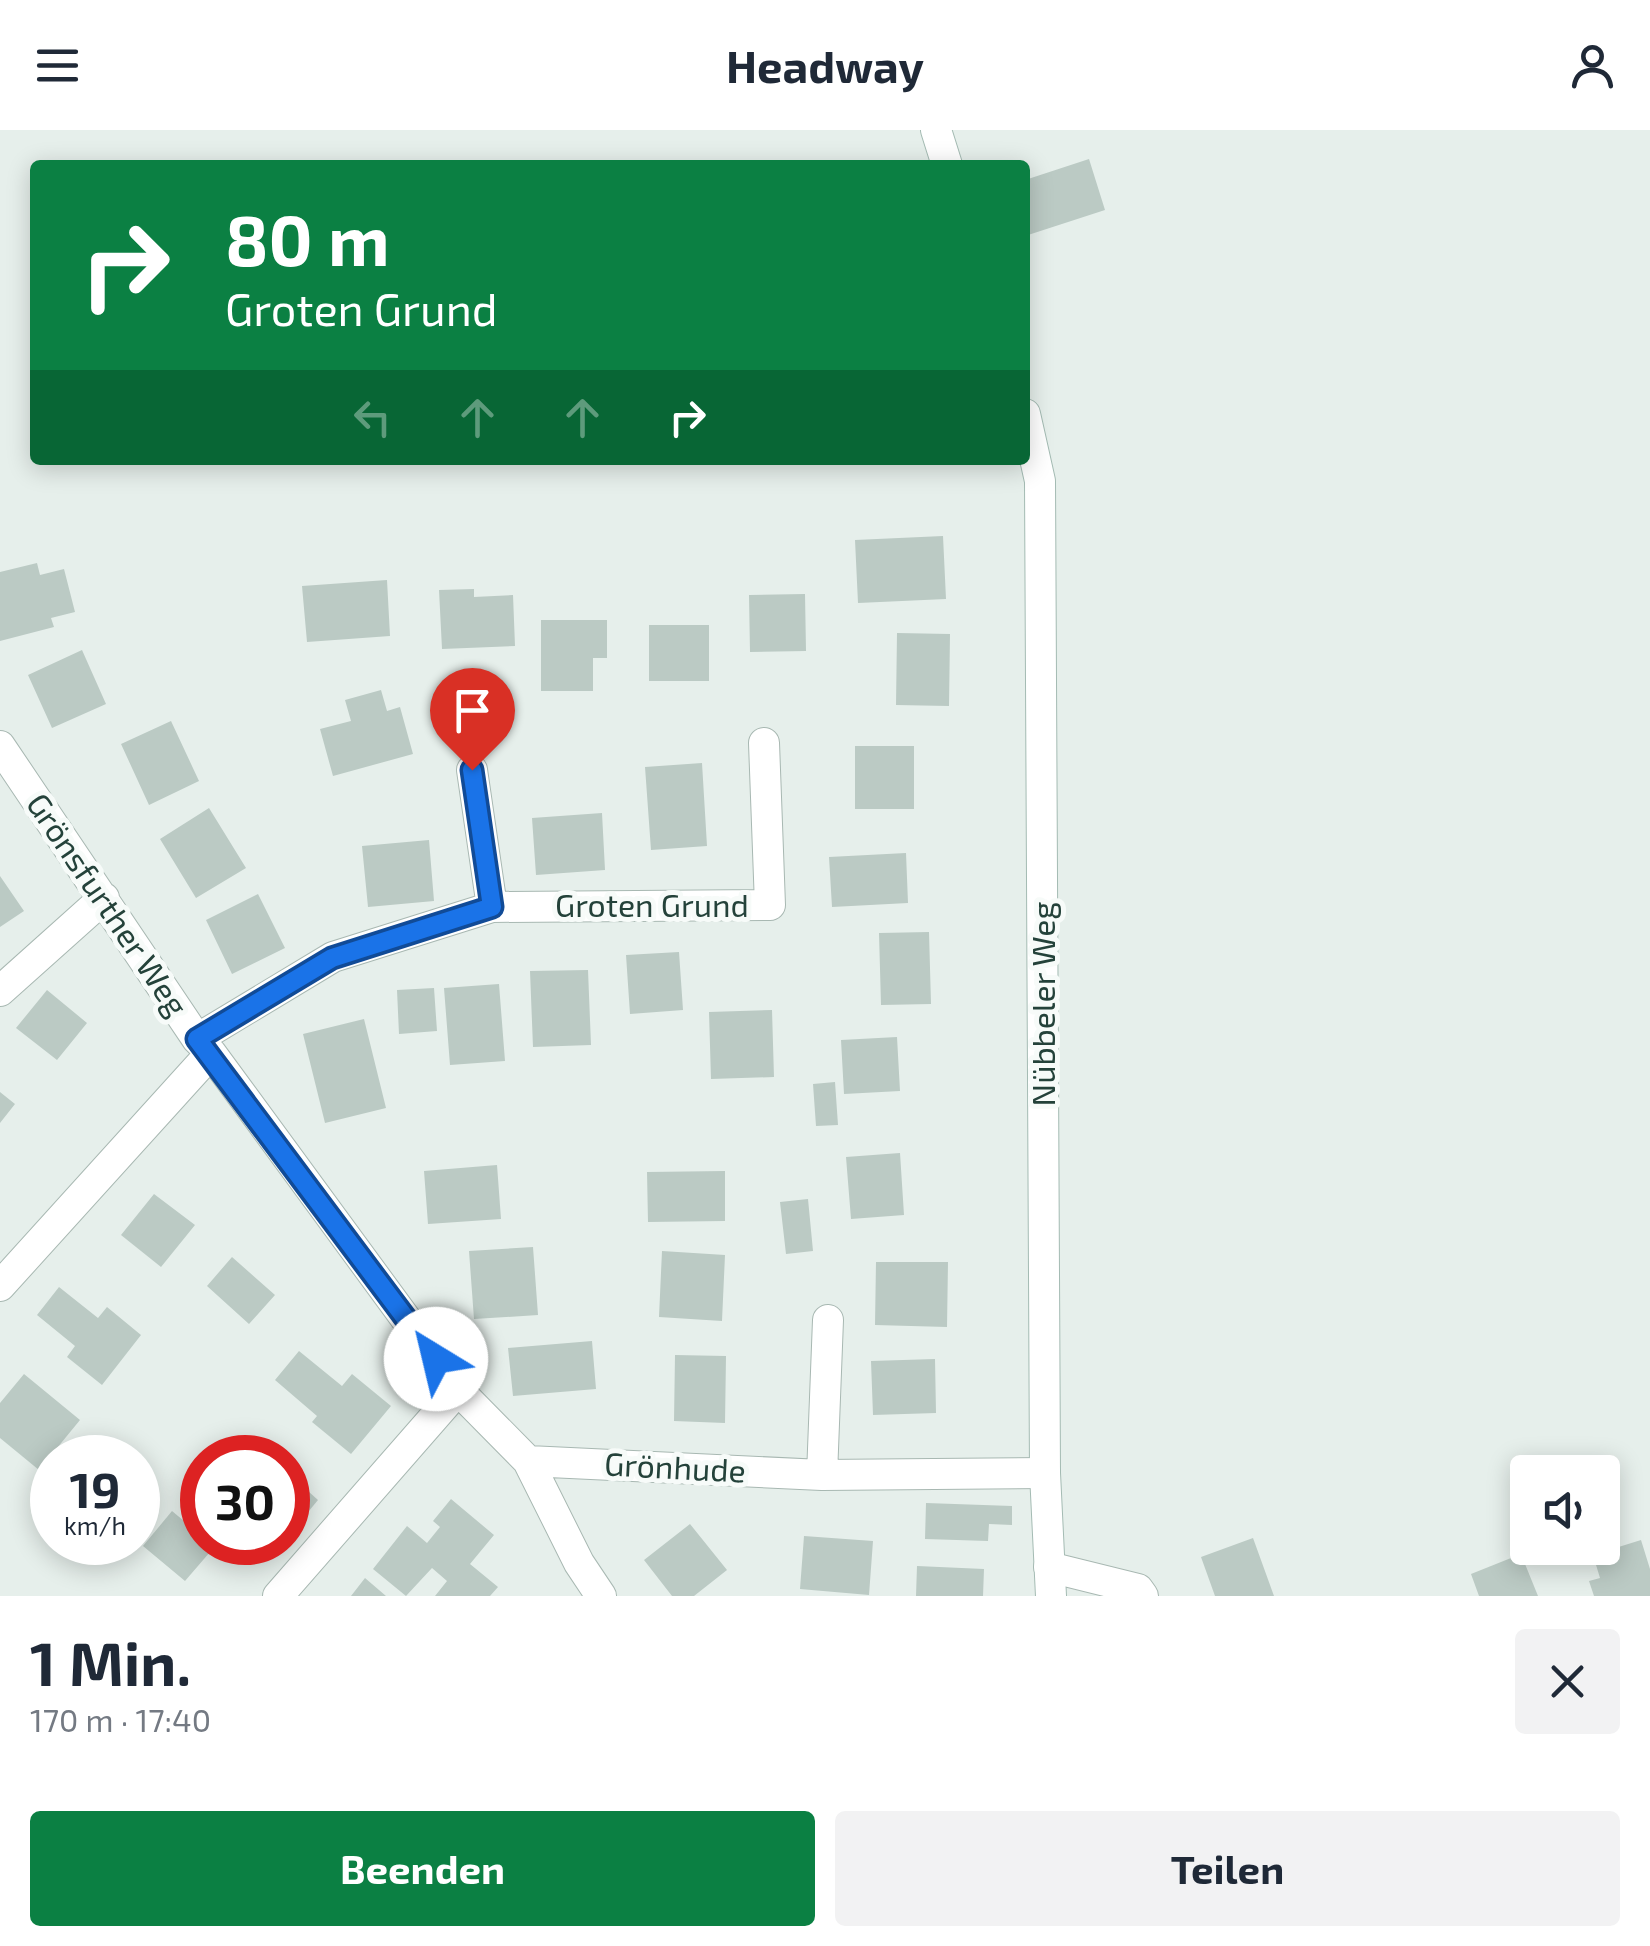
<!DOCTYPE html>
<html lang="de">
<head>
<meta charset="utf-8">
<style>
  :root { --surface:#fff; --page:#f2f2f3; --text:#1f2937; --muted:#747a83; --accent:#0b8043 }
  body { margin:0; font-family:"Exo 2",sans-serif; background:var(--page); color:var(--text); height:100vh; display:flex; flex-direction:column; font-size:38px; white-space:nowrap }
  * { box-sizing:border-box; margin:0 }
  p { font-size:32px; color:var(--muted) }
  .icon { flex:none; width:55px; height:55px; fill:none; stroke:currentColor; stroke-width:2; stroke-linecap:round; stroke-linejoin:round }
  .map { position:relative; height:1466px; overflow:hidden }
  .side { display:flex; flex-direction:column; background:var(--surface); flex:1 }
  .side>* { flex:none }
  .guide { position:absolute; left:30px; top:30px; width:1000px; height:305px; border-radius:10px; box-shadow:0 5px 25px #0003; background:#0b8043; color:#fff; overflow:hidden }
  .controls { position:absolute; left:1510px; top:1325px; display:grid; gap:20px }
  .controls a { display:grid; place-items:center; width:110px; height:110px; border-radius:10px; background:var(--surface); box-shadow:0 5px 25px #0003; font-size:50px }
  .speed { position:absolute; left:30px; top:1305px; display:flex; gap:20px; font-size:50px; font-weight:700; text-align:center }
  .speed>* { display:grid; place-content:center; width:130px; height:130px; border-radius:50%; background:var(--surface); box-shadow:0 5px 25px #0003; line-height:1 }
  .speed small { font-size:25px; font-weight:400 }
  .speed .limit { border:15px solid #d22; background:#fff; color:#111 }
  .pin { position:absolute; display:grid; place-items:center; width:85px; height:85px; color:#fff; margin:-102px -42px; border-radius:50% 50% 50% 0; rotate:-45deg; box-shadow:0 0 10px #0007 }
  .pin .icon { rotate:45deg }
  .me { position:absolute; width:110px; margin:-55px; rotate:324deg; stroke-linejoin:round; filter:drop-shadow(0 0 8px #0008) }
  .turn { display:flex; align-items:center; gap:35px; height:210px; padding:0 30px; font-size:45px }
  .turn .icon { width:130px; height:130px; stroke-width:2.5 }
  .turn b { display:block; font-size:70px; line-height:85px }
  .lanes { display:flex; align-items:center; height:95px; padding:0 30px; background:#0003; justify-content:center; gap:50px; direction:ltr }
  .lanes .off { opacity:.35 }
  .round { display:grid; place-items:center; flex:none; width:105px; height:105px; border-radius:10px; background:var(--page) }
  .summary { display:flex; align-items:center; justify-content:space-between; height:170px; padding:0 30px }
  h1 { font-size:60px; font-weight:700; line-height:75px }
  .cta { display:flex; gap:20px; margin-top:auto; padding:20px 30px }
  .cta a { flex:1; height:115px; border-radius:10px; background:var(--accent); color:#fff; font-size:40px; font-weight:700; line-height:115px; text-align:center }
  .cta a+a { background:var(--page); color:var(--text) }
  header { display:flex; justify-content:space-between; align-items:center; height:130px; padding:0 30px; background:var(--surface); font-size:45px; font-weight:700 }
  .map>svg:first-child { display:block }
</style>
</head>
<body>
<header><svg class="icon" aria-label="menu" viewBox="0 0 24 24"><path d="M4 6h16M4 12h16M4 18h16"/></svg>Headway<svg class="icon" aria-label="person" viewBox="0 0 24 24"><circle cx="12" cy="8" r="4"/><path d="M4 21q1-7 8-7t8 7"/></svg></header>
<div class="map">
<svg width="1650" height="1466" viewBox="0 0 1650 1466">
  <rect width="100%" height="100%" fill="#e6efeb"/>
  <path fill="#bbcac4" d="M1089 29 1105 80 1025 106V50Z
    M943 406 946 469 858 473 855 410Z
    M37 433 40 445 64 439 75 482 51 488 54 497 0 511V442Z
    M387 450 390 506 307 512 302 456Z
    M474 459V467L513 465 515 516 442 519 439 460Z
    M805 464 806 521 750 522 749 465Z
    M541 490H607V528H593V561H541Z
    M649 495H709V551H649Z
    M897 503 950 504 949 576 896 575Z
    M82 520 106 574 52 598 28 545Z
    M381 560 387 581 400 577 413 624 333 646 320 599 351 591 345 570Z
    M171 591 199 651 149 675 121 614Z
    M855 616H914V679H855Z
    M702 633 707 716 651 720 645 637Z
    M209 678 246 738 196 768 160 709Z
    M602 683 605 740 536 745 532 688Z
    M429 710 434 771 368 777 362 716Z
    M906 723 908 773 832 777 829 727Z
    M0 746 24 781 0 797Z
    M258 764 285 818 232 844 206 790Z
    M929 802 931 874 881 875 879 803Z
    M679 822 683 880 630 884 626 825Z
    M588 840 591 915 533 917 530 841Z
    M499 854 505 931 450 935 444 858Z
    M434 858 437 901 399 904 397 860Z
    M47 860 87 893 57 930 16 898Z
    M772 880 774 947 711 949 709 882Z
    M364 889 386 978 325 993 303 904Z
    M897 907 900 961 844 964 841 910Z
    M835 952 838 995 816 996 813 954Z
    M0 962 15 974 0 993Z
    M900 1023 904 1085 851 1089 846 1027Z
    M497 1035 501 1089 428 1094 424 1041Z
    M725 1041V1091L648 1092 647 1042Z
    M154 1064 195 1095 161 1137 121 1105Z
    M808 1069 813 1121 786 1124 780 1072Z
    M533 1117 538 1185 474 1189 469 1121Z
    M662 1121 725 1125 722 1191 659 1187Z
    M232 1127 275 1165 249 1194 207 1156Z
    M876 1132H948L947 1197 875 1195Z
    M59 1157 98 1188 107 1177 141 1205 102 1255 67 1227 75 1216 37 1185Z
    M592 1211 596 1259 513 1266 508 1218Z
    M299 1221 342 1256 352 1244 391 1276 351 1324 312 1292 317 1286 275 1250Z
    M675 1225 726 1226 725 1293 674 1291Z
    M935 1229 936 1283 873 1285 871 1231Z
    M24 1244 80 1290 39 1340 0 1308V1273Z
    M288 1332 305 1346 299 1353 318 1370 294 1399 288 1393Z
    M451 1369 494 1405 470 1434 498 1457 490 1466H435L447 1451 432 1438 406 1466 373 1439 407 1396 427 1413 440 1397 433 1391Z
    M926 1373 1012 1376V1395L989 1394 988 1411 925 1409Z
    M172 1381 196 1401 191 1406 210 1422 185 1451 143 1416Z
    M690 1394 727 1440 694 1466H672L644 1430Z
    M804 1406 873 1411 869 1465 800 1459Z
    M1253 1408 1274 1466H1215L1201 1427Z
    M1641 1410 1650 1439V1466H1594L1589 1451 1600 1448 1593 1425Z
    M1521 1424 1538 1466H1479L1471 1444Z
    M917 1436 984 1439 983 1466H916Z
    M365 1448 386 1466H351Z"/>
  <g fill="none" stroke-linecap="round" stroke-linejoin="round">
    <defs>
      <path id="street" d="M0 616 197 909 211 923 458 1260 528 1331 579 1433 601 1466
        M472 640 492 777
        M0 861 104 768
        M197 909 333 827 492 777 770 775 764 613
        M0 1156 211 923
        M528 1331 822 1345 1045 1343
        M822 1345 828 1190
        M1049 1437 1138 1459 1143 1466
        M278 1466 458 1260"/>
      <path id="secondary" d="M936 0 947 35
        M1025 284 1040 351 1045 1343 1051 1466"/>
    </defs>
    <use href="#street" stroke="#a8b8b2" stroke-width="32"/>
    <use href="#secondary" stroke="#a4bbb3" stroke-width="32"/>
    <use href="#street" stroke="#fff" stroke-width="30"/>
    <use href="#secondary" stroke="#fff" stroke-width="30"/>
  </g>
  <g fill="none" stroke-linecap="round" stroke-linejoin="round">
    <defs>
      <path id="route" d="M436 1229 197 909 332 828 492 777 472 640"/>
    </defs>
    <use href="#route" stroke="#114b97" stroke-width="25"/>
    <use href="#route" stroke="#1a73e8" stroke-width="18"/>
  </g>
  <g text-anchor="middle" stroke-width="10" stroke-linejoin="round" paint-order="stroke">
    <g font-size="32" fill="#24423a" stroke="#f7fbf9">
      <text transform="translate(107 775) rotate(56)" y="11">Grönsfurther Weg</text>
      <text x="652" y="787">Groten Grund</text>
      <text transform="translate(1044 874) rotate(-90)" y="11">Nübbeler Weg</text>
      <text transform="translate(675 1338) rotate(3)" y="11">Grönhude</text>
    </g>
  </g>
</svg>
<div class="controls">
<a><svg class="icon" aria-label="sound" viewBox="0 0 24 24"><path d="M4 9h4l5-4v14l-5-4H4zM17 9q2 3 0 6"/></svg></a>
</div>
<div class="speed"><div>19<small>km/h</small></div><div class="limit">30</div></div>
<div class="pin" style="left:472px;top:640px;background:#d93025"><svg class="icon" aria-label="arrive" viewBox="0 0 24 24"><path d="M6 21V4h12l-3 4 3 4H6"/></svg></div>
<svg class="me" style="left:436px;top:1229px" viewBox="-20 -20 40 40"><circle r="19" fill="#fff"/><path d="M0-13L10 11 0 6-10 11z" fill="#1a73e8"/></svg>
<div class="guide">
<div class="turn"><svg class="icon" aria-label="right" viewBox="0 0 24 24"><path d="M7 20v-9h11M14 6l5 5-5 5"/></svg><div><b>80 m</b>Groten Grund</div></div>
<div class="lanes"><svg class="icon off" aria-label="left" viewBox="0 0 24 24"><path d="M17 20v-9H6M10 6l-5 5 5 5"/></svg><svg class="icon off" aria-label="ahead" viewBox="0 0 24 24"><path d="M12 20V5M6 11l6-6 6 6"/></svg><svg class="icon off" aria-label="ahead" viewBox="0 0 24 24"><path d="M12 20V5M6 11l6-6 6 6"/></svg><svg class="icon" aria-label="right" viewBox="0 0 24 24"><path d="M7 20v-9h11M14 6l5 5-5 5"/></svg></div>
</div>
</div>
<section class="side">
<div class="summary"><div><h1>1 Min.</h1><p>170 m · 17:40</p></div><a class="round"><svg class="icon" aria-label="close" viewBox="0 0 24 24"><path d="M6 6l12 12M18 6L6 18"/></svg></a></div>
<div class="cta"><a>Beenden</a><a>Teilen</a></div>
</section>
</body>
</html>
